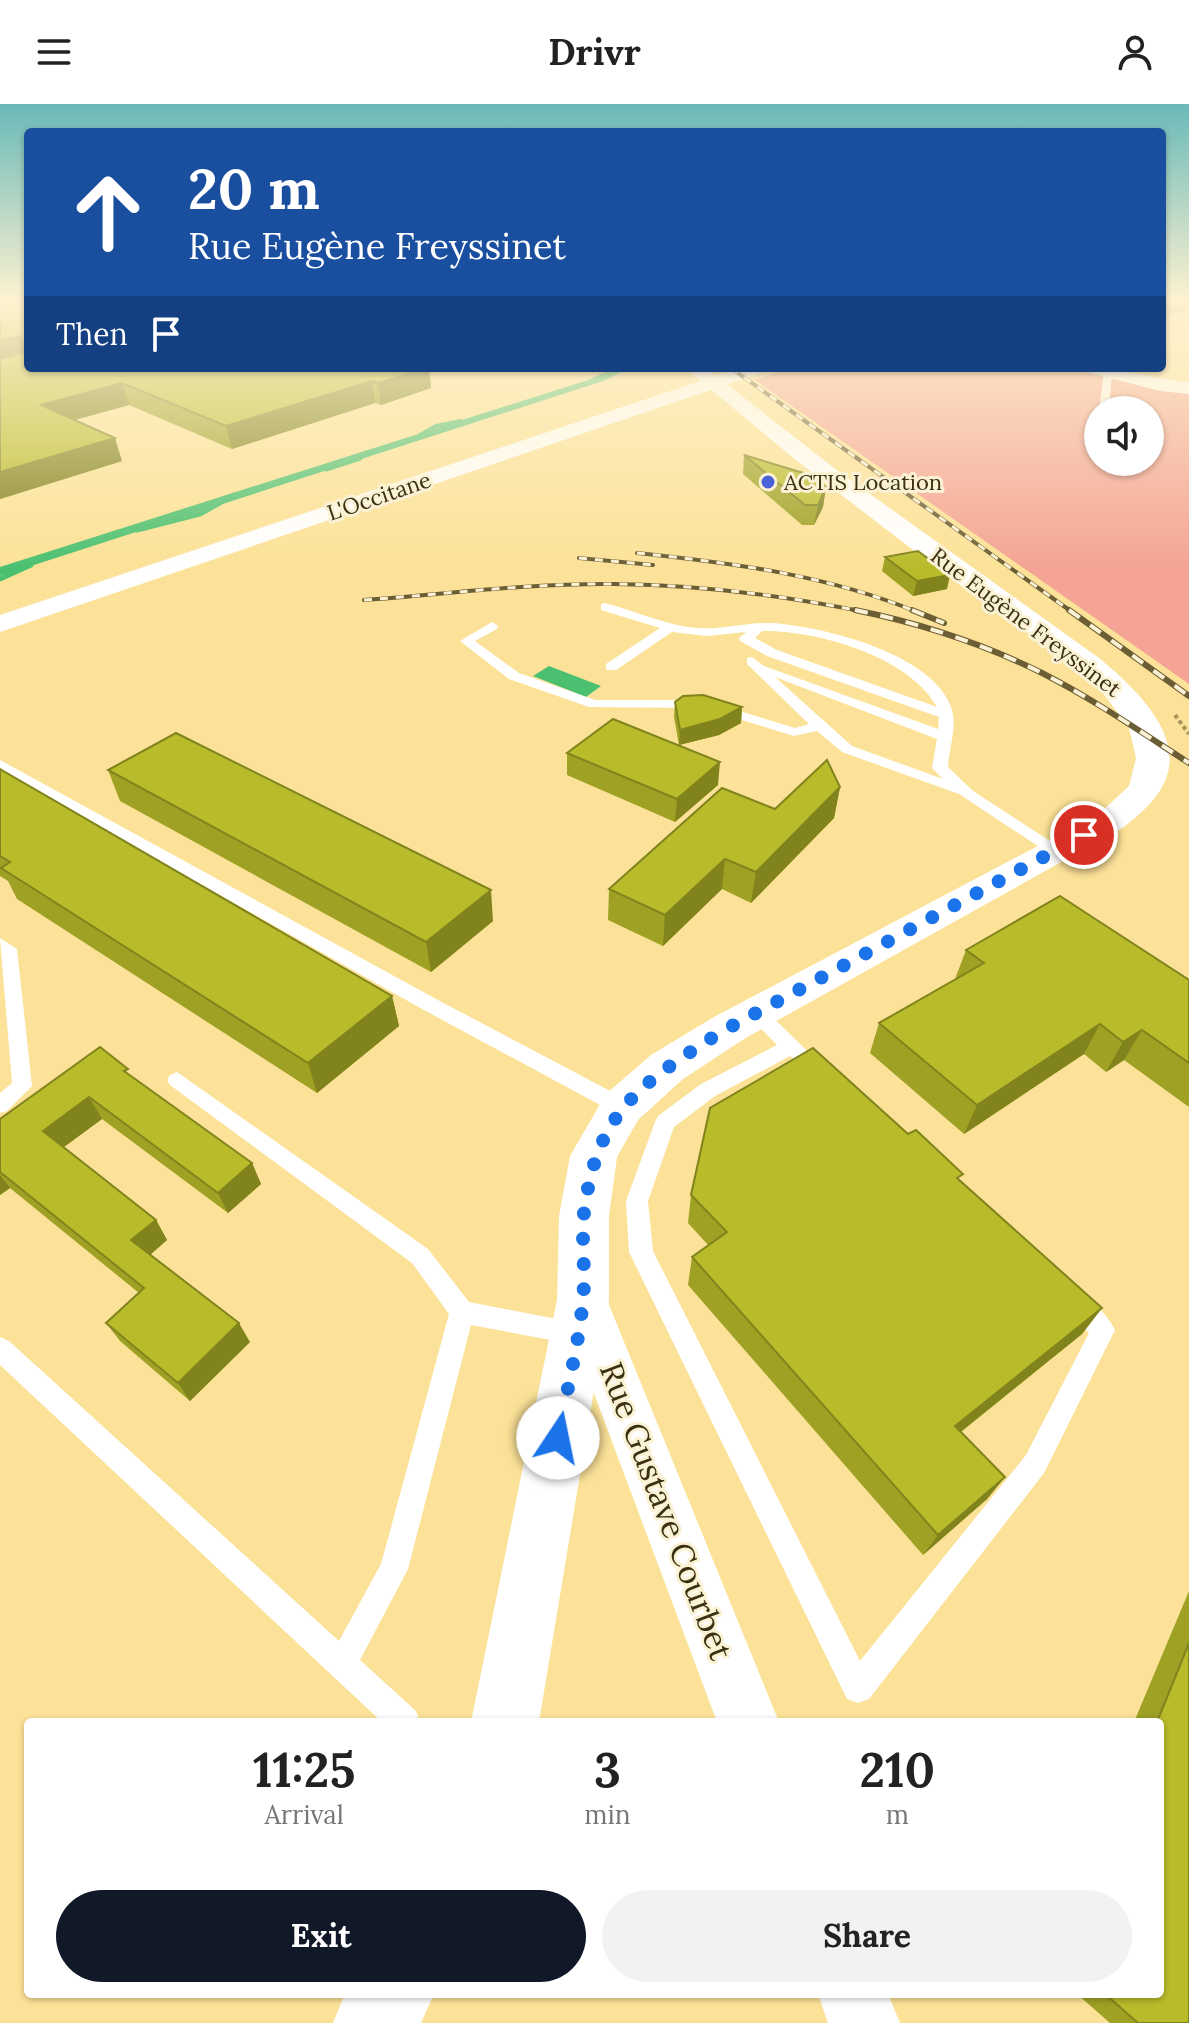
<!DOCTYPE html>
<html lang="en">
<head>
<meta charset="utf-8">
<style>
  :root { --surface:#fff; --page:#f2f2f2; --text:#222; --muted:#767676; --accent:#111827 }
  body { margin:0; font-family:Lora,serif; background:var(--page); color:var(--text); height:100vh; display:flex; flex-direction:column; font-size:30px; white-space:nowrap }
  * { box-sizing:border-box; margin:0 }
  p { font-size:26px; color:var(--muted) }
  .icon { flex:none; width:44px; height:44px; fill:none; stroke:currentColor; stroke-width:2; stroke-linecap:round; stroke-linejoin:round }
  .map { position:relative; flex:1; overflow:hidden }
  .details { position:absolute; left:24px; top:1614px; width:1140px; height:280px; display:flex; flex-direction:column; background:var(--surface); border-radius:8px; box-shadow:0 2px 6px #0004 }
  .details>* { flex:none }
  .banner { position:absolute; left:24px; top:24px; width:1142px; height:244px; border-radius:8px; box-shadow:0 2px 6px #0004; background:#1a4fa0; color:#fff; overflow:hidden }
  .fabs { position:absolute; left:1084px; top:292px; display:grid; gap:16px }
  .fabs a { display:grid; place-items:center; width:80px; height:80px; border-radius:50%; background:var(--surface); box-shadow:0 2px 6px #0004; font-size:40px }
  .pin { position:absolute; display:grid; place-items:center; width:68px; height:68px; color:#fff; margin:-34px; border:4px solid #fff; border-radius:50%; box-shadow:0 2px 8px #0007 }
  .me { position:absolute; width:88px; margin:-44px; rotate:11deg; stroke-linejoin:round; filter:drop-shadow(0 0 6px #0008) }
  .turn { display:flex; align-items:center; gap:28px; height:168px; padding:0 32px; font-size:36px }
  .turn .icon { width:104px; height:104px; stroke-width:2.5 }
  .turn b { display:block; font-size:56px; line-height:68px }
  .then { display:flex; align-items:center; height:76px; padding:0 32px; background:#0003; gap:16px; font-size:30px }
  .eta { display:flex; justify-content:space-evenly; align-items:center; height:136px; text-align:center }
  .eta b { font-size:48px; font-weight:700; line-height:56px }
  .cta { display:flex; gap:16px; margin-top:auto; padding:16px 32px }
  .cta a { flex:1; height:92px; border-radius:48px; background:var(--accent); color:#fff; font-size:32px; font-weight:700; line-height:92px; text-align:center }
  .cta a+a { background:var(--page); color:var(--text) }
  header { display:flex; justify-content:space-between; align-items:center; height:104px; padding:0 32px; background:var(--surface); font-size:36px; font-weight:700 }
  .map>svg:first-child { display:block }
</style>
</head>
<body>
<header><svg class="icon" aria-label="menu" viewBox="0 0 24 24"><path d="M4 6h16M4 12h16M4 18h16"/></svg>Drivr<svg class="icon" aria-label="person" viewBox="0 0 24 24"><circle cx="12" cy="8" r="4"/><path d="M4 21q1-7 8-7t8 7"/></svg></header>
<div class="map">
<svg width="1189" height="1919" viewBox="0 0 1189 1919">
  <rect width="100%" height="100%" fill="#fce298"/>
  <path fill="#f4a394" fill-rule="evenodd" d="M789 264H1085L1189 289V580L755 276ZM1098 306H1150V358H1098Z"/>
  <path fill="#4bc070" d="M613 264H628L606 276 0 472V463L588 276Z
    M549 562 601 582 586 593 533 572Z"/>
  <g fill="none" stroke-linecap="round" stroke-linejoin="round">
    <path stroke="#4bc070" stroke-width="4" d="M420 331 436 322 461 317"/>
    <path stroke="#4bc070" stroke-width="5" d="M326 365 360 354
      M137 426 200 410 234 391
      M0 475 31 461"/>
    <path stroke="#a8955d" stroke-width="4" stroke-dasharray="4 3" stroke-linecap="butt" d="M1175 611 1189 630"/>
    <path fill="#fff" fill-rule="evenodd" d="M1108 265 1112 268 1109 306H1099L1104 268Z
      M605 499C636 507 667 522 698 524 722 526 746 518 771 519 821 522 932 549 951 603 958 621 949 644 948 663L973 687 1064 746 1056 751 1050 750 959 690 842 648 817 627 794 632 702 604 589 603 509 575 460 537 492 518 498 522 497 525 475 537 519 569 595 596H703L795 624 809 620 747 560V554L752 553 764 562 938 625 939 613 767 552 740 537 739 534 746 528 707 532 672 528 616 566H606V560L660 524 601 506V500ZM762 527C816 526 909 552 937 603L777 546 755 534ZM775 573 937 635 932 664 943 675 852 642Z
      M0 656 436 895 629 997 632 1003 629 1009H615L422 905 0 667Z
      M0 834 17 845 32 982 7 1007 0 1009V989L12 979Z
      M756 902 763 904 829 968 826 973H812L790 952 715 992 674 1023 648 1097 653 1147 860 1557 1026 1351 1089 1229 1065 1205 1061 1197 1065 1189 1073 1186C1089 1192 1108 1211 1115 1226L1044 1369 869 1595 858 1599 847 1595 629 1148 626 1097 655 1018 658 1012 701 980 777 941 746 909Z
      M177 968 428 1145 469 1198 577 1219 586 1222 589 1230 586 1238 577 1241 471 1221 408 1465 360 1556 416 1607 420 1618H382L0 1261V1233L9 1237 339 1537 381 1460 449 1210 412 1159 170 981 167 976 170 971Z"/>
    <path fill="#fff" fill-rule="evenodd" d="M583 1174 600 1181 607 1196 779 1618H717L559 1196 566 1181Z
      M818 1890H888L900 1919H828Z"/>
    <path fill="#fff" fill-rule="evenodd" d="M685 264H706L838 367 1099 554C1131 581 1186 629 1165 677 1157 696 1140 710 1124 723L744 935 683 975 638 1016 617 1053 609 1112V1196L539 1618H471L557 1196 559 1112 570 1052 606 990 651 951 714 913 1100 709 1129 682 1136 654 1129 624 1103 589 1050 544 946 471 797 357Z
      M1085 264C1121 264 1153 275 1189 278V290L1160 287 1087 268Z
      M345 1890H434L421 1919H333Z"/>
    <path fill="#fff" fill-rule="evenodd" d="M739 264H766L764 268 0 528V511Z"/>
    <defs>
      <path id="rail-far1" d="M731 264 1072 508
        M637 449C732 459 828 471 917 508
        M579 454 653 461
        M364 496C447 490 531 479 615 480 700 481 782 491 865 508"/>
      <path id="rail" d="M855 506C919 519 984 540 1042 569 1093 595 1141 628 1189 659
        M912 506 944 519
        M1069 506 1189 592"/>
    </defs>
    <use href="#rail-far1" stroke="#6c5e34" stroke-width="4"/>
    <use href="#rail" stroke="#6c5e34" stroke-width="6"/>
    <use href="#rail-far1" stroke="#fbf1d4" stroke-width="3" stroke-dasharray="8" stroke-linecap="butt"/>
    <use href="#rail" stroke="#fbf1d4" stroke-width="4" stroke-dasharray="13" stroke-linecap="butt"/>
  </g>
  <path fill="#9ea124" d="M28 198V264H429L431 284 381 301 375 299 232 345 129 301 75 316 122 357 0 395Z
    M744 351 826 383 823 403 814 421H802L743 370Z
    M885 453 947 485 913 492 882 467Z
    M675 598 742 603 741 619 719 631 679 641 674 613Z
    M567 649 718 681 675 718 567 671Z
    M0 665 392 892 399 922 317 989 17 795 8 777 0 772Z
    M108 666 493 817 431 868 120 697Z
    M840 683 834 714 751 799 722 785 663 842 608 816 609 785 775 705Z
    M966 846 1189 876V1003L1124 956 1106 968 1084 950 964 1030 870 949 879 919 955 875Z
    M133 973 252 1059 261 1080 228 1109 102 1015 64 1043 156 1116 167 1136 150 1151 250 1238 190 1297 120 1237 106 1219 139 1189 10 1084 0 1091V1015Z
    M960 1077 1102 1204 1082 1230 961 1328 1005 1373 987 1395 923 1451 688 1181 692 1153 709 1142 688 1119 691 1091Z
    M1189 1487V1919H1110L1077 1890H1160V1618H1134Z"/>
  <path fill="#81831d" d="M1162 198H1189V205L1162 214Z
    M20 232 27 253 0 260V237Z
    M426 264H429L431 284 381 301 378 279Z
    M372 277 375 299 232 345 226 322Z
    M122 279 129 301 49 323 41 301Z
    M115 334 122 357 0 395V368Z
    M826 383 823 403 814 421 818 401Z
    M950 471 947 485 913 492 917 477Z
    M742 603 741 619 719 631 679 641 680 626Z
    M720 658 718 681 675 718 677 695Z
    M840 683 834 714 751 799 756 768Z
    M725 755 722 785 663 842 665 811Z
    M491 786 493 817 431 868 426 838Z
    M392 892 399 922 317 989 308 959Z
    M1100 920 1084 950 964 1030 977 1001Z
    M1142 926 1124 956 1106 968 1123 938Z
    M89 993 102 1015 57 1048 43 1027Z
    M252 1059 261 1080 228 1109 218 1089Z
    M0 1071 10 1084 0 1091Z
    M156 1116 167 1136 144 1156 131 1136Z
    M1102 1204 1082 1230 939 1345 955 1322Z
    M239 1219 250 1238 190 1297 178 1279Z
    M1005 1373 987 1395 923 1451 938 1431Z"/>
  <path fill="#b8bb2a" stroke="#81831d" stroke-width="2" d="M0 198H28V243L24 241 20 232 0 237Z
    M28 248V264H426L378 279 372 277 226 322 122 279 41 301 115 334 0 368V255Z
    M744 351 810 371 826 383 818 401H805Z
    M918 447 950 471 917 477 885 453Z
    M703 591 742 603 720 615 680 626 675 598 683 592Z
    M613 615 720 658 677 695 567 649Z
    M176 629 491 786 426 838 108 666Z
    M827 656 840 683 756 768 725 755 665 811 609 785 722 684 775 705Z
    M0 665 392 892 308 959 1 764 10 758 0 752Z
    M1060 792 1189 876V959L1142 926 1123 938 1100 920 977 1001 879 919 984 859 966 846Z
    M100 943 128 965 124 967 252 1059 218 1089 89 993 43 1027 156 1116 131 1136 239 1219 178 1279 106 1219 144 1184 0 1068V1015Z
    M813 944 908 1030 916 1026 963 1070 957 1074 1102 1204 955 1322 1005 1373 938 1431 692 1153 727 1128 691 1091 710 1004Z
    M1189 1539V1919H1138L1105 1890H1160V1618H1157Z"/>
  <linearGradient id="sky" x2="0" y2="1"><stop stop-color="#69b9b8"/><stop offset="0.42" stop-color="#fef2d1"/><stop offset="1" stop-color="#fef2d1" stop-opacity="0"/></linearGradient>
  <rect width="1189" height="466" fill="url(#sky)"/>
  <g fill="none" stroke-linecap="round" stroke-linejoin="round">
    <path stroke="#1a73e8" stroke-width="14" stroke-dasharray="0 25.2" d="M558 1334C566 1289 579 1241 583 1195 586 1167 581 1138 584 1109 597 1007 639 981 721 928L1084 731"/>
  </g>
  <circle fill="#4c63d8" stroke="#fbf1d4" stroke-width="3" cx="768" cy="378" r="8"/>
  <g text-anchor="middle" stroke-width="6" stroke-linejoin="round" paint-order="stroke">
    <g font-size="22" fill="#3b3112" stroke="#fbf1d4" text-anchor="start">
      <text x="784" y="386">ACTIS Location</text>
    </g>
    <g font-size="22" fill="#3b3112" stroke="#fbf1d4">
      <text transform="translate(379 392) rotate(-19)" y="8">L'Occitane</text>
      <text transform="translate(1026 518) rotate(37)" y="8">Rue Eugène Freyssinet</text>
    </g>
    <g font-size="32" fill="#3b3112" stroke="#fbf1d4">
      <text transform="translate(666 1407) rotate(69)" y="11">Rue Gustave Courbet</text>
    </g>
  </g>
</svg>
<div class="fabs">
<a><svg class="icon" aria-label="sound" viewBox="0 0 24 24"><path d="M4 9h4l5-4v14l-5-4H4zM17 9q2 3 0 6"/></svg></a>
</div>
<div class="pin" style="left:1084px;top:731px;background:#d93025"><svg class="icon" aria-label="arrive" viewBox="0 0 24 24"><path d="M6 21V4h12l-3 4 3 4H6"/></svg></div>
<svg class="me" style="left:558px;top:1334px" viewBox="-20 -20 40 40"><circle r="19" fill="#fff"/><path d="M0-13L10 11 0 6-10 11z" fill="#1a73e8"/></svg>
<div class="banner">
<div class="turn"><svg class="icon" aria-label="ahead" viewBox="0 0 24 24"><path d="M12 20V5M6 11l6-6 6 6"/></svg><div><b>20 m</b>Rue Eugène Freyssinet</div></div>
<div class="then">Then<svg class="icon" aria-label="arrive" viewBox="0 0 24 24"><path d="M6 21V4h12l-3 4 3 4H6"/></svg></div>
</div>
<section class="details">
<div class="eta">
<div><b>11:25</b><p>Arrival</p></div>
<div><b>3</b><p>min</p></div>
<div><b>210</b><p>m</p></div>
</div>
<div class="cta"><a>Exit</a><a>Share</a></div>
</section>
</div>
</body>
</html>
